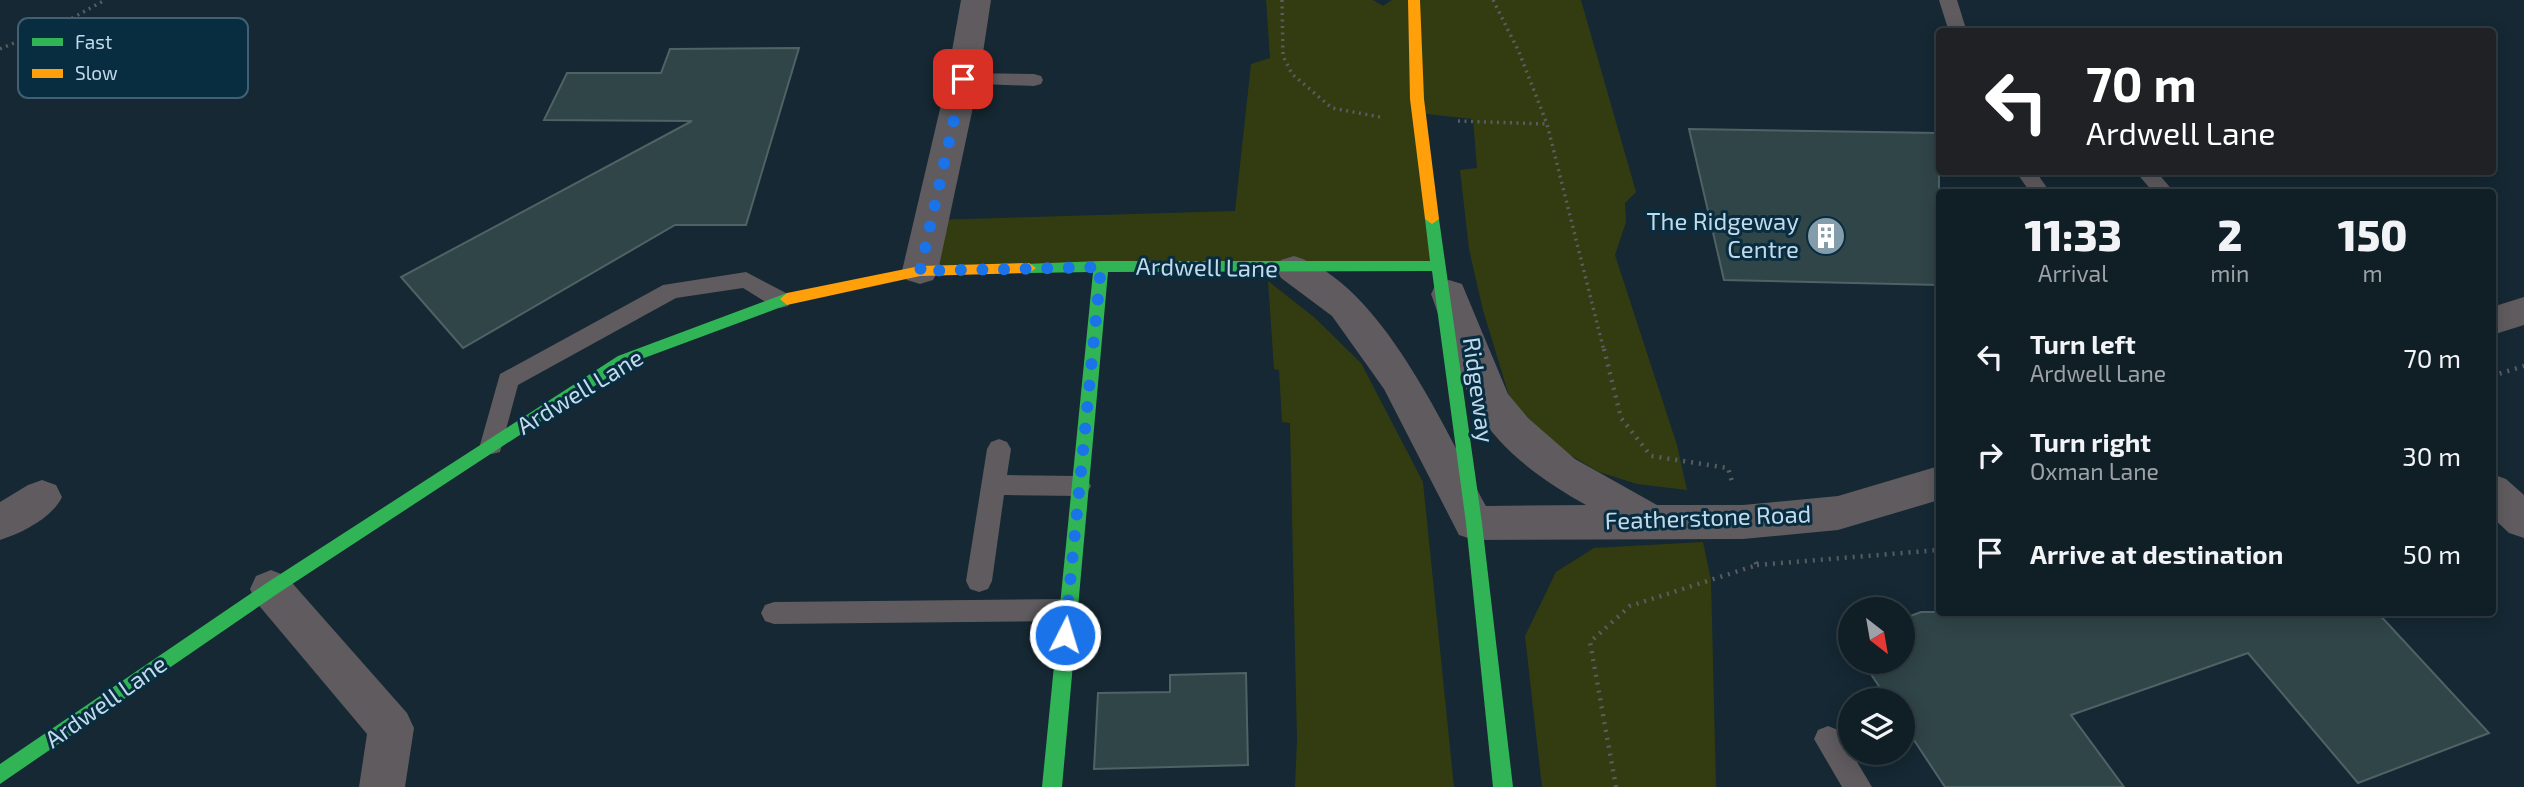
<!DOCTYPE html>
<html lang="en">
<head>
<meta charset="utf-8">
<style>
  :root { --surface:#101e26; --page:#1e2b32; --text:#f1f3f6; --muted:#9ca2a7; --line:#303c43 }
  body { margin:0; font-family:"Exo 2",sans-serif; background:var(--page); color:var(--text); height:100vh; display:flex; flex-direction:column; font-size:26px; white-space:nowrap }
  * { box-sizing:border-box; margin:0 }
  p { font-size:23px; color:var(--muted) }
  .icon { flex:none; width:38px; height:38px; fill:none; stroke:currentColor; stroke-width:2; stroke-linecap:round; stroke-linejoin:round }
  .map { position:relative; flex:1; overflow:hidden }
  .drawer { position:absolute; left:1936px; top:189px; width:560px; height:427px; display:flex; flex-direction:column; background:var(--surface); border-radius:7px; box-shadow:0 4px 18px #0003,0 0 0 2px var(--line) }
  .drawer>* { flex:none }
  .top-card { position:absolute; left:1936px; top:28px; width:560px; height:147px; border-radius:7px; box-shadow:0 4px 18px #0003,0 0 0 2px var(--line); background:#202124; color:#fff; overflow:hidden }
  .needle { width:46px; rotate:149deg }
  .controls { position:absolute; left:1838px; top:597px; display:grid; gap:14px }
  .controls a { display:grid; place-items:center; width:77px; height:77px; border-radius:50%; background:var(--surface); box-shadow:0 4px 18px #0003,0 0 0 2px var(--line); font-size:35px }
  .pin { position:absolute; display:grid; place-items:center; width:60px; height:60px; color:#fff; margin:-30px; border-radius:14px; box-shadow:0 4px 10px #0006 }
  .me { position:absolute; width:77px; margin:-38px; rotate:5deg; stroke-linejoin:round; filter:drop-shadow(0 0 5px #0008) }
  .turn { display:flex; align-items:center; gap:24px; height:147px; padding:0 35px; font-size:32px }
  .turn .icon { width:91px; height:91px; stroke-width:2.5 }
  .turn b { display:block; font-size:49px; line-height:60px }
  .eta { display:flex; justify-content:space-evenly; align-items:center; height:119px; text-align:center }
  .eta b { font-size:42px; font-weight:800; line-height:49px }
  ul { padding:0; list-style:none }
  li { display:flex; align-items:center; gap:21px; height:98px; padding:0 35px }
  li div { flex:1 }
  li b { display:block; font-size:26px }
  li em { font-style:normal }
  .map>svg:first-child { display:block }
</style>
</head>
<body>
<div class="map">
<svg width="2524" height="787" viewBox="0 0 2524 787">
  <rect width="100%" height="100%" fill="#152833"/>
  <path fill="#333c11" d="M1266 0H1373L1383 6 1392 0H1581L1636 192 1625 203 1626 222 1615 255 1677 445 1687 490 1637 484 1599 472 1543 439 1510 399 1483 310 1469 249 1460 170 1477 168 1473 119 1426 114 1438 266 920 271 931 220 1235 211 1251 64 1270 58Z
    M1268 281 1315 318 1361 363 1423 482 1454 787H1295L1297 741 1290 423 1282 422 1279 370 1274 369Z
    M1703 542 1711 580 1716 787H1542L1525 636 1556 572 1594 548Z"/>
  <path fill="#304548" stroke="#4f6365" stroke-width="2" d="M799 48 746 225H675L463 348 401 277 692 121 544 120 567 73H661L670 49Z
    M1689 129 1939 133V285L1724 280Z
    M1921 612H2377L2489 733 2358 783 2248 653 2071 715 2124 787H1945L1902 722V700H1888L1863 662H1902V619Z
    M1246 673 1248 765 1094 769 1098 693 1170 692V675Z"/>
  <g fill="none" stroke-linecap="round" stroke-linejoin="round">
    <path stroke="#575d62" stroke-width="3.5" stroke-dasharray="2 4.5" stroke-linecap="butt" d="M1282 0 1283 56 1292 74 1332 108 1380 117
      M1493 0 1519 52 1547 124 1604 351
      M0 49 67 21 105 0
      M1458 121 1547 124"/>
    <path stroke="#575d62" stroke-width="4.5" stroke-dasharray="2 6" stroke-linecap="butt" d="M1604 349 1621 418 1651 456 1728 468 1732 482
      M2492 376 2524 366
      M1757 565 1939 550
      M1616 787 1590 642 1630 606 1757 565 1755 561"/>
    <path fill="#5f5b5f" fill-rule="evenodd" d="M1939 0H1957L1967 32H1949Z
      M963 73 1034 74 1041 76 1043 80 1041 84 1034 86 956 83 954 79 956 75Z
      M2016 172H2036L2050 192H2030Z
      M2136 172H2157L2174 192H2153Z
      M746 272 788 294 791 300 788 306 780 308 772 306 743 288 676 298 518 385 500 452 492 454 484 452 480 445 500 374 663 285Z
      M999 439 1007 442 1011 449 1007 475 1079 476 1087 479 1091 486 1087 493 1079 496 1004 495 992 581 988 589 979 592 970 589 966 581 987 449 991 442Z
      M1067 599 1076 602 1080 610 1076 618 1067 621 774 624 765 621 761 613 765 605 774 602Z
      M1828 726 1838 730 1872 787H1842L1814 739 1818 730Z"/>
    <path fill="#5f5b5f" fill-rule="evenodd" d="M961 0H991L979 79 938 271 933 280 920 284 907 280 902 271 947 79Z
      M1294 256C1381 282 1445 430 1486 506L1586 505C1545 482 1501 452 1477 410 1457 375 1445 332 1431 294L1436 284 1449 280 1462 284 1508 394 1528 418 1575 459 1657 505H1743L1838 496 1939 466V500L1838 530 1743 539 1474 540 1459 535 1384 389 1332 316 1281 278 1276 269 1281 260Z
      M2524 297V325L2492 335V307Z
      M2492 474 2506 479 2524 495V538L2509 533 2492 517Z
      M42 480 56 485 62 497C52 518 22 533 0 540V502L28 485Z
      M271 570 286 576 407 713 414 728 405 787H359L367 734 256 602 250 589 256 576Z"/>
    <path fill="#30b455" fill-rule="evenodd" d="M1432 214 1439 219 1482 523 1513 787H1493L1466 523 1432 271 1108 272 1062 787H1042L1093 272 1029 273 1024 272 1022 268 1024 264 1101 261H1430L1425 219Z
      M787 293 794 299 792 303 628 364 277 594 0 784V764L265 584 618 356Z"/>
    <path fill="#ff9f0a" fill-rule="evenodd" d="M1408 0H1420L1424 99 1439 219 1432 224 1425 219 1410 99Z
      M1029 263 1036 268 1029 273 920 276 787 305 780 299 787 293 920 266Z"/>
  </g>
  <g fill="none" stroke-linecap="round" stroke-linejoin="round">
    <path stroke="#1a73e8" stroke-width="12" stroke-dasharray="0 21.6" d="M963 79 920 271 1101 267 1065 635"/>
  </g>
  <defs>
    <symbol id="building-disc" viewBox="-11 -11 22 22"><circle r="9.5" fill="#859caa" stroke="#082c40"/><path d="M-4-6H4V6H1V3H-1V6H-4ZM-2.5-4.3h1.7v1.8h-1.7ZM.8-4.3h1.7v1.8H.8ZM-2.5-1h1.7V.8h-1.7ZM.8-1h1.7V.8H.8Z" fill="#fff"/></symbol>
  </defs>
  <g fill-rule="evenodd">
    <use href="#building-disc" x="1804" y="214" width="44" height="44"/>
  </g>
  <g text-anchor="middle" stroke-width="6" stroke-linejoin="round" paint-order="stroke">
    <g font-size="24" fill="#c2daea" stroke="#082c40" text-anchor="end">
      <text x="1799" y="230">The Ridgeway<tspan x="1799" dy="28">Centre</tspan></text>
    </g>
    <g font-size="24" fill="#c2daea" stroke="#082c40">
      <text transform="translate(1207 268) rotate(1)" y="8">Ardwell Lane</text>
      <text transform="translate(1478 390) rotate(82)" y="8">Ridgeway</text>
      <text transform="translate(580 392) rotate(-31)" y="8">Ardwell Lane</text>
      <text transform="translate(1708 518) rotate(-2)" y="8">Featherstone Road</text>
      <text transform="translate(106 702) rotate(-35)" y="8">Ardwell Lane</text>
    </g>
  </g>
  <rect x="18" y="18" width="230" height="80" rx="10" fill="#082c40" stroke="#406073" stroke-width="2"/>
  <rect x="32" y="38" width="31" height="8" fill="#30b455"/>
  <rect x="32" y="69" width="31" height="9" fill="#ff9f0a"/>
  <g font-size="19" fill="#c2daea">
    <text x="75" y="49">Fast</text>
    <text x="75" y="80">Slow</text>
  </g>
</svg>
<div class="controls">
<a><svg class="needle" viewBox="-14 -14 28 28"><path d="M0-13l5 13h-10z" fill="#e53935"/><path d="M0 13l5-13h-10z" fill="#9ca2a7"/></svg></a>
<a><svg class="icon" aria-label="layers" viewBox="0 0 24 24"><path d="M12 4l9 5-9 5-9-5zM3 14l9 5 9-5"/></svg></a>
</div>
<div class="pin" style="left:963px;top:79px;background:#d93025"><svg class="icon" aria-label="arrive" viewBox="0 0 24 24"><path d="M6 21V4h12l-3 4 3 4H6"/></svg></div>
<svg class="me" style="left:1065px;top:635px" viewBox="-20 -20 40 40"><circle r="17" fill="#1a73e8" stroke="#fff" stroke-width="3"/><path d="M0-11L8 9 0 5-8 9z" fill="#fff"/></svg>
<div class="top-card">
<div class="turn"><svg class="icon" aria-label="left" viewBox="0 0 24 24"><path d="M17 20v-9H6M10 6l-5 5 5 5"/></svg><div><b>70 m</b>Ardwell Lane</div></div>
</div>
<section class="drawer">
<div class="eta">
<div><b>11:33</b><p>Arrival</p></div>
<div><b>2</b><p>min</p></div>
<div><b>150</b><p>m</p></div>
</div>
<ul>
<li><svg class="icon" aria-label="left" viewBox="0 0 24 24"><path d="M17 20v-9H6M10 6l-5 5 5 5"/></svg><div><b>Turn left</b><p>Ardwell Lane</p></div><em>70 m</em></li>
<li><svg class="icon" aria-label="right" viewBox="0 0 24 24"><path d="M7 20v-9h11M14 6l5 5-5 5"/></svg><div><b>Turn right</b><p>Oxman Lane</p></div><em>30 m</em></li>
<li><svg class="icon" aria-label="arrive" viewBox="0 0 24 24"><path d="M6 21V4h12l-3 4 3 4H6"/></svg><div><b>Arrive at destination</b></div><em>50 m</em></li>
</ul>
</section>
</div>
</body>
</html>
